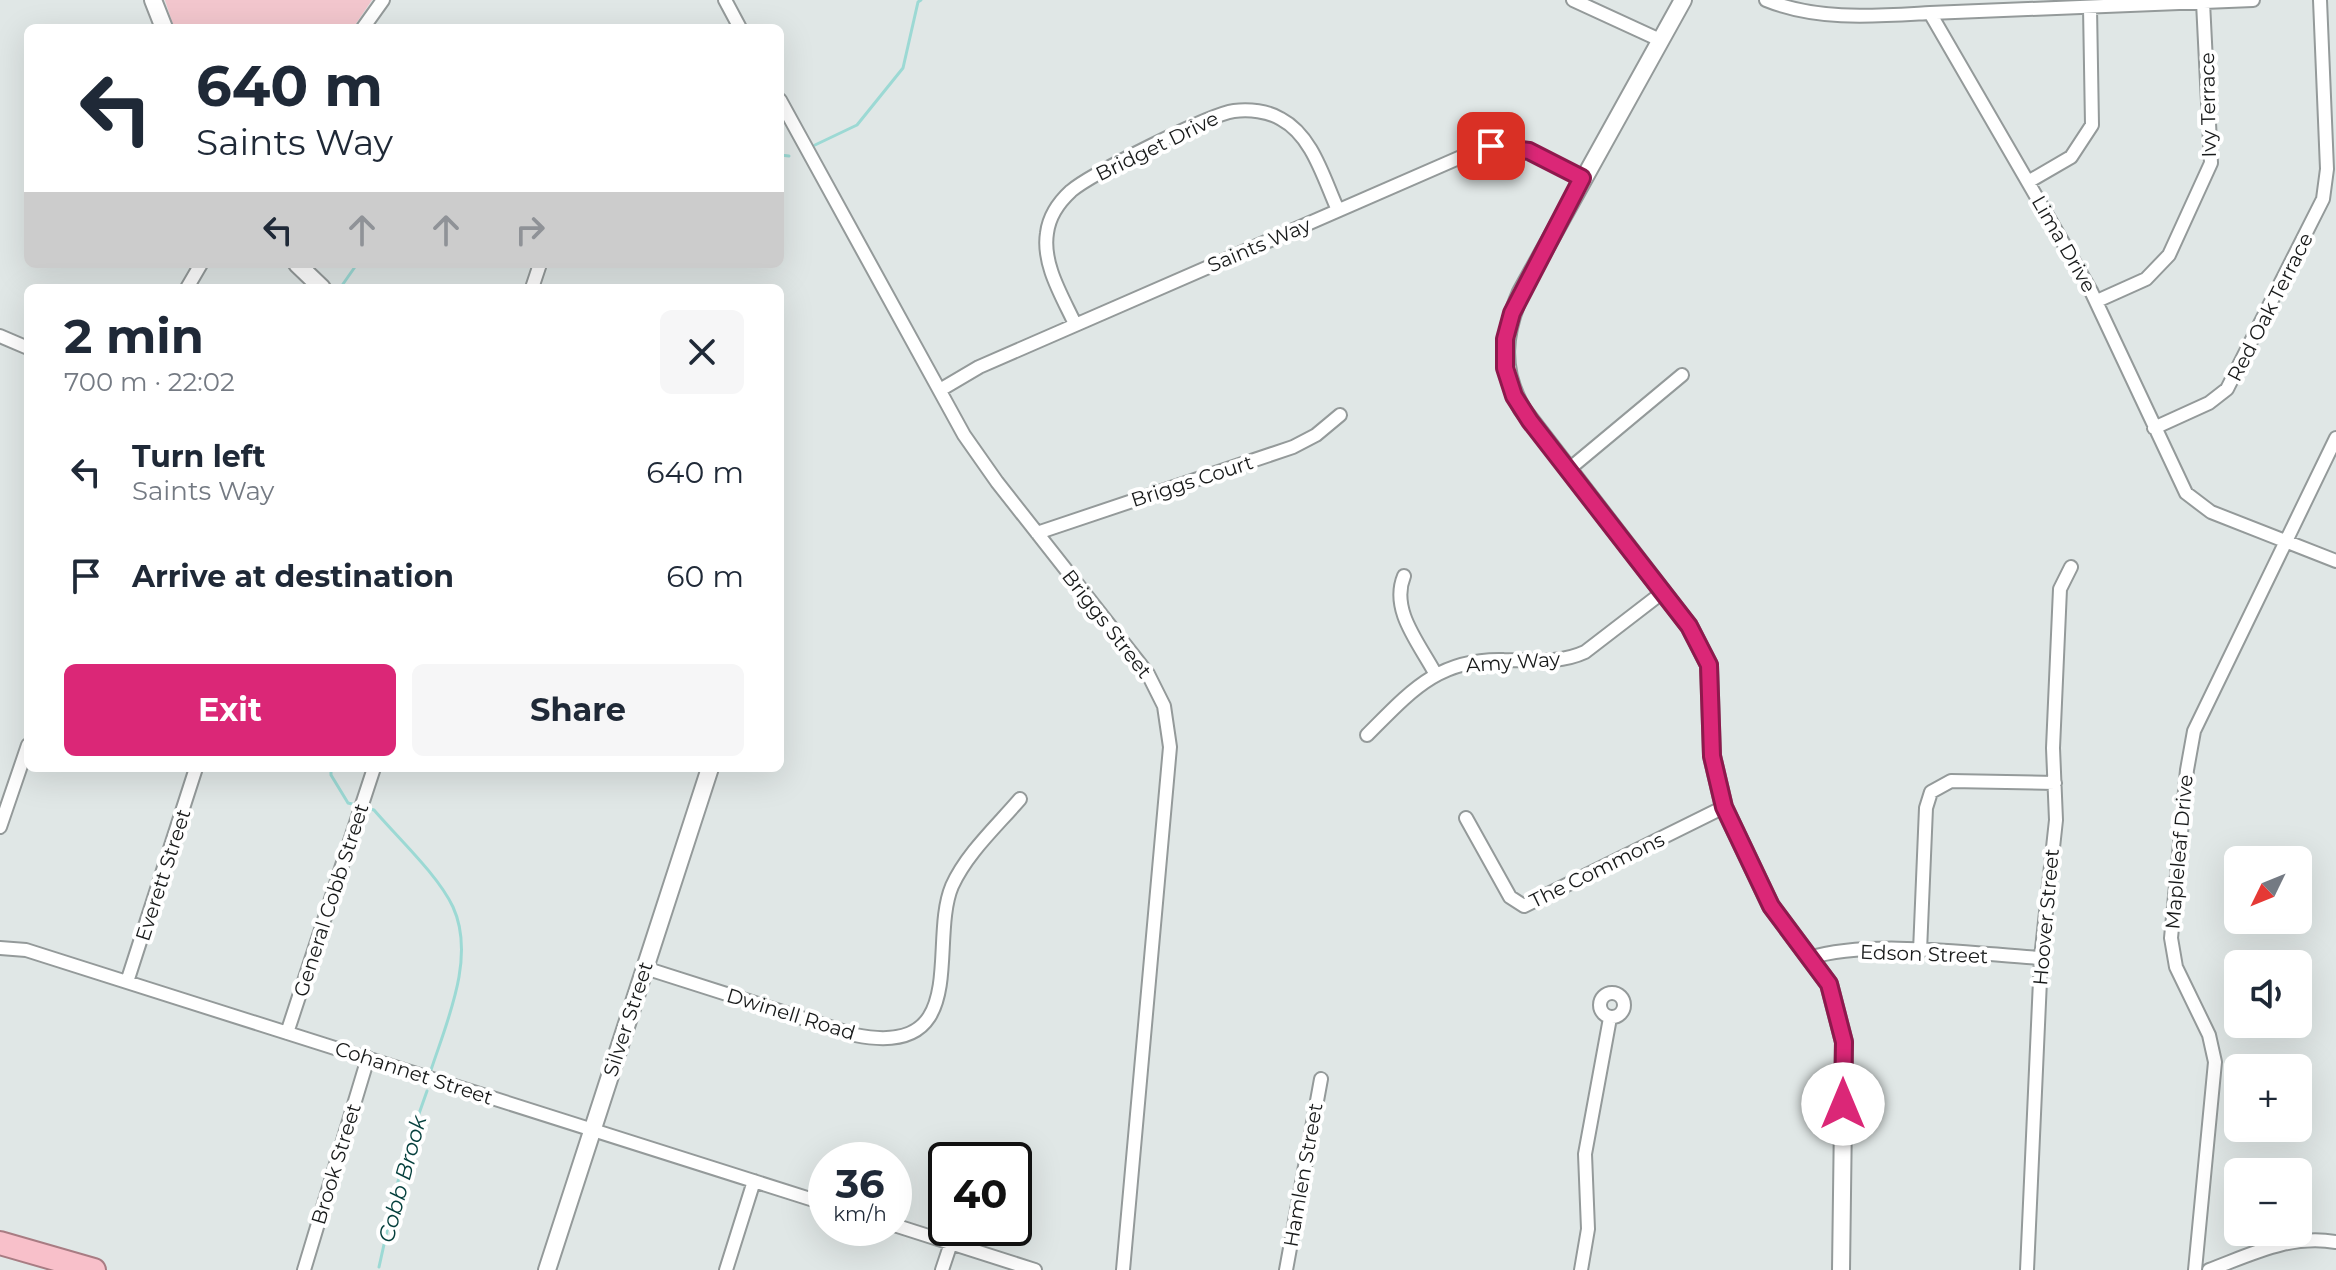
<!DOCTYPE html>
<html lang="en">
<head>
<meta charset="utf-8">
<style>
  :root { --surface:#fff; --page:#f6f6f7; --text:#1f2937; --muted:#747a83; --accent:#db2777 }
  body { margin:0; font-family:Montserrat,sans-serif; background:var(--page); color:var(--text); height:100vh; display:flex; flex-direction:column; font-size:30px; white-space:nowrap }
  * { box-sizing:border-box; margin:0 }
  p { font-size:26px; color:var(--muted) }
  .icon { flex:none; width:44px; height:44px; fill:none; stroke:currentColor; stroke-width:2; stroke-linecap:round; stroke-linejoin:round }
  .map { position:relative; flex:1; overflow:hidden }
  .panel { position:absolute; left:24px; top:284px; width:760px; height:488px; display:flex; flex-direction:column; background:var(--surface); border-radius:12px; box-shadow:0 8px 32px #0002 }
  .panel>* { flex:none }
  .guide { position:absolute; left:24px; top:24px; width:760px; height:244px; border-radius:12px; box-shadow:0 8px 32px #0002; background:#fff; color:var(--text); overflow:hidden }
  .needle { width:52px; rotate:227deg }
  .controls { position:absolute; left:2224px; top:846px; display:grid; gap:16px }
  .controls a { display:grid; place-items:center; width:88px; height:88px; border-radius:12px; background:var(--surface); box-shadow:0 8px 32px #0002; font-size:40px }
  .speed { position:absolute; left:808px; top:1142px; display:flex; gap:16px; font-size:40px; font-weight:700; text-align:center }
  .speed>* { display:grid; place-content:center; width:104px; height:104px; border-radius:50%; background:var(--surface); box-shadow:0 8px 32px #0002; line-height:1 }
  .speed small { font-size:20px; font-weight:400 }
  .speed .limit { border:4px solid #111; border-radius:12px; background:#fff; color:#111 }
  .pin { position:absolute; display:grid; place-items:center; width:68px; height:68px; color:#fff; margin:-34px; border-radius:16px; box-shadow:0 4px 12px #0006 }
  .me { position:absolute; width:88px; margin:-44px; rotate:0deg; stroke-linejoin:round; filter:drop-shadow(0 0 6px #0008) }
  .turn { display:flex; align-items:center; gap:28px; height:168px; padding:0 40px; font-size:36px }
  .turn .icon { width:104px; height:104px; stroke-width:2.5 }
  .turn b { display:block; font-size:56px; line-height:68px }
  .lanes { display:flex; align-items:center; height:76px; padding:0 40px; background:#0003; justify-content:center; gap:40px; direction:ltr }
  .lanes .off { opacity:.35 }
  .round { display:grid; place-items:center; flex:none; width:84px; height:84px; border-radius:12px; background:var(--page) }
  .overview { display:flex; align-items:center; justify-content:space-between; height:136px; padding:0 40px }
  h1 { font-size:48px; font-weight:700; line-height:60px }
  .primary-button { display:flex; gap:16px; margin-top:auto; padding:16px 40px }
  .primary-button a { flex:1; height:92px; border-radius:12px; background:var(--accent); color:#fff; font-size:32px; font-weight:700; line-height:92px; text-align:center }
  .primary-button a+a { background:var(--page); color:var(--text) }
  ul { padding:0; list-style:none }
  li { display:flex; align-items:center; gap:24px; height:104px; padding:0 40px }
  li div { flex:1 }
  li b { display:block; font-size:30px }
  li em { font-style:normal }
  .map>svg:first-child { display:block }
</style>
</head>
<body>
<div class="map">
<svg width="2336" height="1270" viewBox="0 0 2336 1270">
  <rect width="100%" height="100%" fill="#e0e7e6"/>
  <path fill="#f2c6cd" d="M165 0H372L353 28H174Z"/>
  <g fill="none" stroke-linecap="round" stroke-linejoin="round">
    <path stroke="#9cd9d4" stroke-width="3" d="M815 145 857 125 903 68 918 2 921 0
      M780 155 789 156
      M343 284 357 264
      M331 768V775L348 803 356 805
      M363 807 374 810C397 837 438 875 453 907 476 957 447 1021 431 1070
      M379 1267 403 1159 427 1091"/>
    <defs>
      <path id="minor" d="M725 0 740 28
        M1573 0 1660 40
        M1766 0C1818 21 1875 16 1930 13L2091 291 2186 493 2211 512 2336 561
        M1930 13 2253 0
        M363 28 383 0
        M780 100 964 435 997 482 1148 674 1164 706 1170 747 1123 1270
        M2028 182 2071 157 2092 125 2090 7
        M187 288 201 264
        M532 288 540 264
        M2097 301 2146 279 2169 255 2211 163 2203 2
        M1075 324C1062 296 1042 264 1047 233 1049 217 1059 202 1071 191 1091 174 1210 114 1234 111 1249 109 1268 111 1281 119 1313 136 1324 180 1338 210
        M0 336 28 348
        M940 390 979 367 1477 150C1517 139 1548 160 1582 178
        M2154 428 2209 403 2227 389 2323 199 2327 169 2320 0
        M1568 470 1682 375
        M1037 533 1293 447 1316 435 1340 415
        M1404 576C1390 610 1419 643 1435 673
        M1367 735C1410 692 1438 658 1504 660 1532 660 1559 664 1585 652L1663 592
        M1466 818 1510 897 1524 906 1724 807
        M0 827 28 745
        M0 948 26 950 826 1204
        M1920 951 1926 808 1931 792 1951 781 2055 783
        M1809 958C1871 939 1975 954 2041 958
        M645 968 855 1035C973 1059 928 943 952 886 967 853 997 826 1020 799
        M127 982 196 768
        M1600 1005a12 12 0 1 1 24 0a12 12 0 1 1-24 0Z
        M287 1033 374 768
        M894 1225 1035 1270
        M304 1270 368 1058
        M726 1270 754 1181
        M942 1270 951 1243
        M1286 1270 1321 1079
        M1581 1270 1588 1229 1585 1154 1610 1018
        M2027 1270 2041 958 2056 820 2053 748 2060 589 2071 567
        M2195 1270 2215 1062 2209 1035 2176 967 2171 938 2187 770 2194 731 2336 438
        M2209 1270C2252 1254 2290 1234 2336 1242"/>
      <path id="tertiary" d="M153 0 164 28
        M1683 0 1521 292C1503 334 1499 368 1522 409L1689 626 1709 665 1712 756 1724 807 1771 906 1829 984 1844 1042 1841 1270
        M297 264 322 288
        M547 1270 710 768"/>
      <path id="trunk" d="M0 1243 94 1270"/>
    </defs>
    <use href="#minor" stroke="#949a9a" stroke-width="16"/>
    <use href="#tertiary" stroke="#949a9a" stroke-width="20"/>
    <use href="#trunk" stroke="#a87c83" stroke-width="26"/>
    <use href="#minor" stroke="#fff" stroke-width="12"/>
    <use href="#tertiary" stroke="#fff" stroke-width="16"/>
    <use href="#trunk" stroke="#f8c0ca" stroke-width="22"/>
  </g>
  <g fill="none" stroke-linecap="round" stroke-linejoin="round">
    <defs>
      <path id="route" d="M1491 146 1529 151 1582 178 1512 313 1505 339V368L1514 396 1530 421 1689 626 1709 665 1712 756 1724 807 1771 906 1829 984 1844 1042 1843 1104"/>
    </defs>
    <use href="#route" stroke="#8e194d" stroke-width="20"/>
    <use href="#route" stroke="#db2777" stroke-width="14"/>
  </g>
  <g text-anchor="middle" stroke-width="8" stroke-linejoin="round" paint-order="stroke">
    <g font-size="20" fill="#181a1a" stroke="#fff">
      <text transform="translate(2208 105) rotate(-91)" y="7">Ivy Terrace</text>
      <text transform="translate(1157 146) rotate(-26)" y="7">Bridget Drive</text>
      <text transform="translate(2064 244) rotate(60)" y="7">Lima Drive</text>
      <text transform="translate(1259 245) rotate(-23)" y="7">Saints Way</text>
      <text transform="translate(2270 307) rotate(-63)" y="7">Red Oak Terrace</text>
      <text transform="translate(1192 481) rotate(-18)" y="7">Briggs Court</text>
      <text transform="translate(1107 624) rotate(52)" y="7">Briggs Street</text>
      <text transform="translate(1513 662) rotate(-4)" y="7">Amy Way</text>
      <text transform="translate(2179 852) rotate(-85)" y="7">Mapleleaf Drive</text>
      <text transform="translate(1597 870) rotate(-26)" y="7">The Commons</text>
      <text transform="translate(163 875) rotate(-72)" y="7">Everett Street</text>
      <text transform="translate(331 900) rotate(-72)" y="7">General Cobb Street</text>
      <text transform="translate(2046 917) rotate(-85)" y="7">Hoover Street</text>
      <text transform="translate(1924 954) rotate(2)" y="7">Edson Street</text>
      <text transform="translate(791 1014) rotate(17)" y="7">Dwinell Road</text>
      <text transform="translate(628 1019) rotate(-72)" y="7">Silver Street</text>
      <text transform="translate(414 1073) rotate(18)" y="7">Cohannet Street</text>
      <text transform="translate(336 1164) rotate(-73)" y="7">Brook Street</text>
      <text transform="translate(1303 1175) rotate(-80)" y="7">Hamlen Street</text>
    </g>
    <g font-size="22" font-style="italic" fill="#043f3c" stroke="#fff">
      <text transform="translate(402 1179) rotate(-75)" y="8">Cobb Brook</text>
    </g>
  </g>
</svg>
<div class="controls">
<a><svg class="needle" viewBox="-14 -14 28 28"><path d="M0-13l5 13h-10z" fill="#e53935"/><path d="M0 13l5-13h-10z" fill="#747a83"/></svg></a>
<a><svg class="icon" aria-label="sound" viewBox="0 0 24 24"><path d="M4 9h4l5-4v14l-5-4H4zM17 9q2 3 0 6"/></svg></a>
<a>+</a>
<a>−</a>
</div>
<div class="speed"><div>36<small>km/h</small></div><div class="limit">40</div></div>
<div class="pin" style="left:1491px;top:146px;background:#d93025"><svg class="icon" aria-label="arrive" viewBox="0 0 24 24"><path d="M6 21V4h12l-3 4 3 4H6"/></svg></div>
<svg class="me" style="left:1843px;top:1104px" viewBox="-20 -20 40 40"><circle r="19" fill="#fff"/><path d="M0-13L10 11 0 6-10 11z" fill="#db2777"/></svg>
<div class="guide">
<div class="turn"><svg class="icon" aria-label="left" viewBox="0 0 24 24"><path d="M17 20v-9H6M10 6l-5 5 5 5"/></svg><div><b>640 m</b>Saints Way</div></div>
<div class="lanes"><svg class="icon" aria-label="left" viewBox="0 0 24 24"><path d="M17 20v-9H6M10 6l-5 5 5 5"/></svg><svg class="icon off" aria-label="ahead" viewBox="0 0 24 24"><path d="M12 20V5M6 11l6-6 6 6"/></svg><svg class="icon off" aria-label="ahead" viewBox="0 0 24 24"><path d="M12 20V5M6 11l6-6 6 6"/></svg><svg class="icon off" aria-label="right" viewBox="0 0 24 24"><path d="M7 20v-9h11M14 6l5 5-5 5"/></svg></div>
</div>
<section class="panel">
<div class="overview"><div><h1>2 min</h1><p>700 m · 22:02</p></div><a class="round"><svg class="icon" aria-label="close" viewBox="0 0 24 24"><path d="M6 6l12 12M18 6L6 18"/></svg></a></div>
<ul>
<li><svg class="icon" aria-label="left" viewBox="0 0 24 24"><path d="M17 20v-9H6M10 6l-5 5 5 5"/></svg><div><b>Turn left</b><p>Saints Way</p></div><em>640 m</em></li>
<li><svg class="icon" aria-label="arrive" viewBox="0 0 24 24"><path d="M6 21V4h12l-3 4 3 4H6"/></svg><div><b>Arrive at destination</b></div><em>60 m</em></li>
</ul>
<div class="primary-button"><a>Exit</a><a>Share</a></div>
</section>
</div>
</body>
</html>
